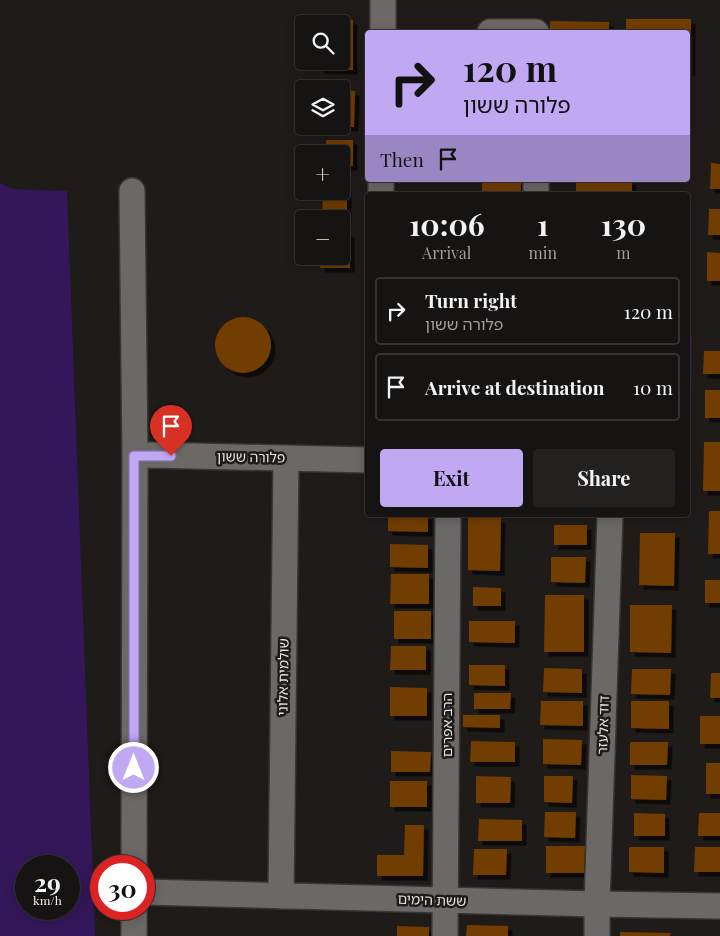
<!DOCTYPE html>
<html lang="en">
<head>
<meta charset="utf-8">
<style>
  :root { --surface:#161412; --page:#232120; --text:#f1f3f6; --muted:#9e9e9f; --line:#353332; --accent:#c0a8f3 }
  body { margin:0; font-family:"Playfair Display","Noto Sans Hebrew",serif; background:var(--page); color:var(--text); height:100vh; display:flex; flex-direction:column; font-size:19px; white-space:nowrap }
  * { box-sizing:border-box; margin:0 }
  p { font-size:16px; color:var(--muted) }
  .icon { flex:none; width:28px; height:28px; fill:none; stroke:currentColor; stroke-width:2; stroke-linecap:round; stroke-linejoin:round }
  .map { position:relative; flex:1; overflow:hidden }
  .sheet { position:absolute; left:365px; top:192px; width:325px; height:325px; display:flex; flex-direction:column; background:var(--surface); border-radius:5px; box-shadow:0 2px 12px #0003,0 0 0 1px var(--line) }
  .sheet>* { flex:none }
  .banner { position:absolute; left:365px; top:30px; width:325px; height:152px; border-radius:5px; box-shadow:0 2px 12px #0003,0 0 0 1px var(--line); background:#c0a8f3; color:#111; overflow:hidden }
  .tools { position:absolute; left:295px; top:15px; display:grid; gap:10px }
  .tools a { display:grid; place-items:center; width:55px; height:55px; border-radius:5px; background:var(--surface); box-shadow:0 2px 12px #0003,0 0 0 1px var(--line); font-size:25px }
  .speed { position:absolute; left:15px; top:855px; display:flex; gap:10px; font-size:25px; font-weight:700; text-align:center }
  .speed>* { display:grid; place-content:center; width:65px; height:65px; border-radius:50%; background:var(--surface); box-shadow:0 2px 12px #0003,0 0 0 1px var(--line); line-height:1 }
  .speed small { font-size:12px; font-weight:400 }
  .speed .limit { border:8px solid #d22; background:#fff; color:#111 }
  .pin { position:absolute; display:grid; place-items:center; width:42px; height:42px; color:#fff; margin:-51px -21px; border-radius:50% 50% 50% 0; rotate:-45deg; box-shadow:0 0 5px #0007 }
  .pin .icon { rotate:45deg }
  .me { position:absolute; width:55px; margin:-28px; rotate:0deg; stroke-linejoin:round; filter:drop-shadow(0 0 4px #0008) }
  .turn { display:flex; align-items:center; gap:18px; height:105px; padding:0 15px; font-size:22px }
  .turn .icon { width:65px; height:65px; stroke-width:2.5 }
  .turn b { display:block; font-size:35px; line-height:42px }
  .then { display:flex; align-items:center; height:48px; padding:0 15px; background:#0003; gap:10px; font-size:19px }
  .eta { display:flex; justify-content:space-evenly; align-items:center; height:85px; text-align:center }
  .eta b { font-size:30px; font-weight:700; line-height:35px }
  .button { display:flex; gap:10px; margin-top:auto; padding:10px 15px }
  .button a { flex:1; height:58px; border-radius:5px; background:var(--accent); color:#111; font-size:20px; font-weight:700; line-height:58px; text-align:center }
  .button a+a { background:var(--page); color:var(--text) }
  ul { padding:0; list-style:none }
  li { display:flex; align-items:center; gap:15px; height:68px; margin:0 10px 8px; padding:0 5px; border:2px solid var(--line); border-radius:5px }
  li div { flex:1 }
  li b { display:block; font-size:19px }
  li em { font-style:normal }
  .map>svg:first-child { display:block }
</style>
</head>
<body>
<div class="map">
<svg width="720" height="936" viewBox="0 0 720 936">
  <defs>
    <filter id="shadow"><feDropShadow dx="4.5" dy="4.5" stdDeviation="0" flood-color="#0009"/></filter>
  </defs>
  <rect width="100%" height="100%" fill="#1e1b18"/>
  <path fill="#34175a" fill-rule="evenodd" d="M0 183 12 189 67 191 95 936H0ZM26 866H69V909H26Z
    M688 335H692L691 433 688 434Z"/>
  <path fill="#723c00" filter="url(#shadow)" d="M319 19 353 20V70L319 69V61H341V24H319Z
    M626 19H691V71H688V32H626Z
    M550 21 609 22V32H550Z
    M341 91H355L354 127H341Z
    M326 140H353V166L341 165V154H326Z
    M711 163 720 164V189H710Z
    M482 180H521V195H482Z
    M576 180H632V195H576Z
    M341 187H347V219H322L323 191H341Z
    M709 209H720V235H708Z
    M341 233H350V268H320V256H341Z
    M707 252 720 253V281H707Z
    M215 345a28 28 0 1 1 56 0a28 28 0 1 1-56 0Z
    M704 351H720V374H703Z
    M705 390H720V418H705Z
    M704 442H720V491H703Z
    M709 511H720V554H708Z
    M388 515H428V532L388 531Z
    M468 517 501 518 500 571 468 570Z
    M554 525H587V545H554Z
    M640 533H675L674 586 639 585Z
    M390 544 428 545V568L390 567Z
    M551 557H586L585 583 551 582Z
    M391 574H429V604H390Z
    M705 580H720V603H705Z
    M473 587 501 588V606H473Z
    M545 595H584V652H544Z
    M630 605H672L671 653 630 652Z
    M394 611H431V639H394Z
    M469 621H515V643L469 642Z
    M391 646H426V670H390Z
    M469 665H505V686L469 685Z
    M544 668 582 669V693L543 692Z
    M632 669H671L670 695 631 694Z
    M711 673H720V698H710Z
    M390 687 427 688V716H390Z
    M474 693H511L510 709H474Z
    M541 701H583V726L540 725Z
    M631 701H669V729L631 728Z
    M463 715H500V728L463 727Z
    M700 716H720V744H700Z
    M543 739 582 740 581 765 543 764Z
    M471 741 515 742V762H470Z
    M630 742H668L667 765H630Z
    M391 751 431 752 430 772H391Z
    M706 763H720V794H706Z
    M631 775 667 776 666 800 631 799Z
    M476 776 511 777 510 803H476Z
    M544 776H573L572 803 544 802Z
    M390 781H427V807H390Z
    M545 812H576L575 838 544 837Z
    M634 813 665 814V836H634Z
    M699 813H720V836H698Z
    M479 819 522 820V841H478Z
    M405 825H424L423 876H377V855H404Z
    M546 846H585L584 873H546Z
    M629 847H664V873L629 872Z
    M695 847H720V872H694Z
    M474 849H507L506 875H473Z
    M467 925 508 926V936H466Z
    M397 926 429 927V936H397Z
    M620 932 671 933 670 936H620Z"/>
  <g fill="none" stroke-linecap="round" stroke-linejoin="round">
    <defs>
      <path id="minor" d="M383 0V32
        M490 32H536
        M132 191 135 456 134 866
        M381 195V180
        M536 195V180
        M135 456 152 455 368 460
        M144 892 597 904 720 906
        M281 896 286 458
        M134 909V936
        M445 936 448 515
        M597 936V904L610 515"/>
    </defs>
    <use href="#minor" stroke="#383634" stroke-width="28"/>
    <use href="#minor" stroke="#6c6865" stroke-width="25"/>
  </g>
  <g fill="none" stroke-linecap="round" stroke-linejoin="round">
    <defs>
      <path id="route" d="M134 768V456H171"/>
    </defs>
    <use href="#route" stroke="#7d6d9e" stroke-width="12"/>
    <use href="#route" stroke="#c0a8f3" stroke-width="9"/>
  </g>
  <g text-anchor="middle" stroke-width="5" stroke-linejoin="round" paint-order="stroke">
    <g font-size="14" fill="#e2e0de" stroke="#1e1b18">
      <text transform="translate(251 457) rotate(1)" y="5">פלורה ששון</text>
      <text transform="translate(283 677) rotate(-89)" y="5">שולמית אלוני</text>
      <text transform="translate(447 725) rotate(-90)" y="5">הרב אפרים</text>
      <text transform="translate(603 725) rotate(-88)" y="5">דוד אלעזר</text>
      <text transform="translate(432 900) rotate(2)" y="5">ששת הימים</text>
    </g>
  </g>
</svg>
<div class="tools">
<a><svg class="icon" aria-label="search" viewBox="0 0 24 24"><circle cx="10" cy="10" r="6"/><path d="M15 15l6 6"/></svg></a>
<a><svg class="icon" aria-label="layers" viewBox="0 0 24 24"><path d="M12 4l9 5-9 5-9-5zM3 14l9 5 9-5"/></svg></a>
<a>+</a>
<a>−</a>
</div>
<div class="speed"><div>29<small>km/h</small></div><div class="limit">30</div></div>
<div class="pin" style="left:171px;top:456px;background:#d93025"><svg class="icon" aria-label="arrive" viewBox="0 0 24 24"><path d="M6 21V4h12l-3 4 3 4H6"/></svg></div>
<svg class="me" style="left:134px;top:768px" viewBox="-20 -20 40 40"><circle r="17" fill="#c0a8f3" stroke="#fff" stroke-width="3"/><path d="M0-11L8 9 0 5-8 9z" fill="#fff"/></svg>
<div class="banner">
<div class="turn"><svg class="icon" aria-label="right" viewBox="0 0 24 24"><path d="M7 20v-9h11M14 6l5 5-5 5"/></svg><div><b>120 m</b>פלורה ששון</div></div>
<div class="then">Then<svg class="icon" aria-label="arrive" viewBox="0 0 24 24"><path d="M6 21V4h12l-3 4 3 4H6"/></svg></div>
</div>
<section class="sheet">
<div class="eta">
<div><b>10:06</b><p>Arrival</p></div>
<div><b>1</b><p>min</p></div>
<div><b>130</b><p>m</p></div>
</div>
<ul>
<li><svg class="icon" aria-label="right" viewBox="0 0 24 24"><path d="M7 20v-9h11M14 6l5 5-5 5"/></svg><div><b>Turn right</b><p>פלורה ששון</p></div><em>120 m</em></li>
<li><svg class="icon" aria-label="arrive" viewBox="0 0 24 24"><path d="M6 21V4h12l-3 4 3 4H6"/></svg><div><b>Arrive at destination</b></div><em>10 m</em></li>
</ul>
<div class="button"><a>Exit</a><a>Share</a></div>
</section>
</div>
</body>
</html>
